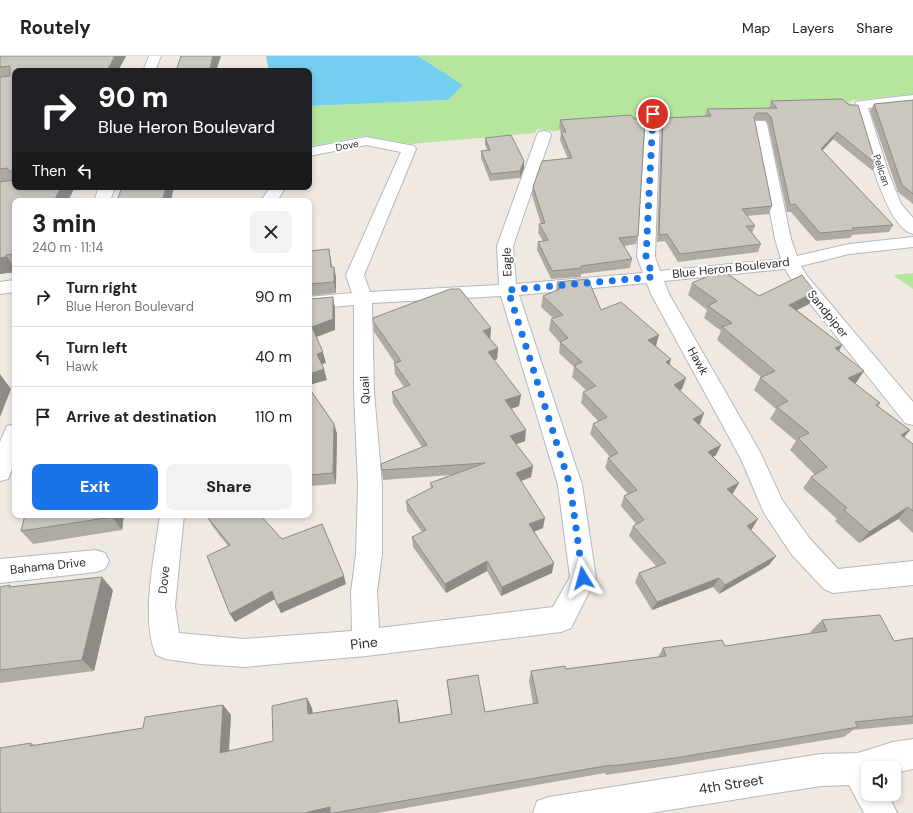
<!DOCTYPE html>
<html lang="en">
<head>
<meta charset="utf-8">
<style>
  :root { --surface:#fff; --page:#f2f2f2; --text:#222; --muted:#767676; --line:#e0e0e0; --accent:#1a73e8 }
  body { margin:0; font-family:"DM Sans",sans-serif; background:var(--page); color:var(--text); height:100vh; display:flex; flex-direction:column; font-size:15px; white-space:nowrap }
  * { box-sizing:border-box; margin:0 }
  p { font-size:13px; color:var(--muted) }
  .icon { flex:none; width:22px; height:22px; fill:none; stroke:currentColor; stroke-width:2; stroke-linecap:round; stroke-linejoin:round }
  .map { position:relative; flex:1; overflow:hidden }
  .side { position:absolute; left:12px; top:142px; width:300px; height:320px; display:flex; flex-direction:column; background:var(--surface); border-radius:8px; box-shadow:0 2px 6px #0003 }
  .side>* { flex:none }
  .banner { position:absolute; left:12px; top:12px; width:300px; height:122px; border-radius:8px; box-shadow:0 2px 6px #0003; background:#202124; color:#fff; overflow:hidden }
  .fabs { position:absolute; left:861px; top:705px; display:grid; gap:8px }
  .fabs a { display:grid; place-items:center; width:40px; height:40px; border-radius:8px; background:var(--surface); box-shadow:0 2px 6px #0003; font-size:20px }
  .pin { position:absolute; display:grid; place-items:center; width:34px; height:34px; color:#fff; margin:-17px; border:2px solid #fff; border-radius:50%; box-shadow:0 1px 4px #0007 }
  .me { position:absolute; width:44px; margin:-22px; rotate:352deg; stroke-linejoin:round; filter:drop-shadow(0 0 3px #0008) }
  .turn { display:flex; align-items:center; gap:14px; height:84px; padding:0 20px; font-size:18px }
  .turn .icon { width:52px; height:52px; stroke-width:2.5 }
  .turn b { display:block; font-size:28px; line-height:34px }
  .then { display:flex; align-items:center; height:38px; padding:0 20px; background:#0003; gap:8px; font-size:15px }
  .round { display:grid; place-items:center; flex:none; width:42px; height:42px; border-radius:8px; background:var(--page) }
  .summary { display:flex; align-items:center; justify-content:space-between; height:68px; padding:0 20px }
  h1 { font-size:24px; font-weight:800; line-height:30px }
  .cta { display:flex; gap:8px; margin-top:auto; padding:8px 20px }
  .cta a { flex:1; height:46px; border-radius:8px; background:var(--accent); color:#fff; font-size:16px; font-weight:800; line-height:46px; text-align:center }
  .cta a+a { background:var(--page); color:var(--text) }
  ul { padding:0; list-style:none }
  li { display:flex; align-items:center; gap:12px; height:60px; padding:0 20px; border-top:1px solid var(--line) }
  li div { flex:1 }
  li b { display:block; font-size:15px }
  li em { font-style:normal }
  header { display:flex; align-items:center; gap:24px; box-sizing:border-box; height:56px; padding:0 20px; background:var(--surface); border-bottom:1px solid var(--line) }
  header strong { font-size:19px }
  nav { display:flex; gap:22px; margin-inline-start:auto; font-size:14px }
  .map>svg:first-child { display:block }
</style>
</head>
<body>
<header>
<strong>Routely</strong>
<nav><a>Map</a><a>Layers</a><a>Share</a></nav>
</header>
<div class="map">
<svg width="913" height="757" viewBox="0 0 913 757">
  <rect width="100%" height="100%" fill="#efe9e1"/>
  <path fill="#b6e59e" d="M418 0H913V38L858 44H851L852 45 849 46 853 50 661 66 662 55 644 53 643 68 554 75 537 73 535 77 410 88 363 80 309 91V50L448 44 463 29Z
    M913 217V233L893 219Z"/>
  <path fill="#75cff0" d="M266 0H418L463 29 448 44 309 50V15H269Z"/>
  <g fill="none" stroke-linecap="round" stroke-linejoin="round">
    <defs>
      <path id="minor" d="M149 0H161L155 15H143Z
        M913 39V47L868 52 888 115 901 148 913 162V178C884 171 863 76 855 49L856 46 861 45Z
        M653 54 658 55 660 58 655 201 660 215 781 203 775 183 753 68 755 65H765L767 68 791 183 797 200 849 188 913 181V191L849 198 801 210 807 220 913 346V369L905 367 793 226 785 213 664 225 669 238 760 396 782 444 810 483 838 513 913 505V529L833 537 824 533 792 499 764 457 741 403 651 238 647 227 519 239 582 429 596 522 571 572 561 576 366 600 244 611 201 608 166 603 156 599C140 561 155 499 160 459H184L175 550 179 577 244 583 352 575 351 536 356 498 358 429 354 336V249L309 253V241L352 237 346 219 401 96 366 89 309 100V92L366 81 409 89 414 90 416 93 364 219 370 236 499 229 497 190 537 79 539 76 544 75 549 76 551 79 513 190 516 228 643 217 637 201 646 58 648 55ZM501 240 558 429 570 521 553 551 379 572 377 536 382 498V429L374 336 372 247Z
        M99 131H115L110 145H94Z
        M270 131H286L277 145H261Z
        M15 224V236L0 238V226Z
        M15 368V406L8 423 0 425V386L7 370Z
        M96 494 105 497 109 505 105 513 96 516 0 527V503Z
        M913 683V713L894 717V712H868V738H888L897 757H864L849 729 821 730 650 757H533L537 745 549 741 821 698 858 697 893 686Z"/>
    </defs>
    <use href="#minor" stroke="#b4b7c1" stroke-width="2"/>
    <use href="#minor" fill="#fff" fill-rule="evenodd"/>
  </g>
  <path fill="#afaba4" d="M0 0H126L118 15H15V216L0 218Z
    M842 43 876 108 873 115 833 83 822 95 893 169 889 176 852 179 850 182 816 185 791 156H787L768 68 765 64H754L772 150 769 158 747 160 755 170 752 177 761 188 758 196 678 206 665 185 657 186 661 69 663 62 705 60 707 53 769 52 771 45Z
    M913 44V148L898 136 870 55 874 48Z
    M560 64 638 180 636 188 624 190 632 203 630 212 581 218V221L551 223 537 194 538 186 543 185 538 177 539 168H541L532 139 533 131 568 103 560 84 561 76 559 72Z
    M485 82 524 112 520 122 490 125 481 102V95L487 94 485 89Z
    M309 195 331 204 332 211H334L336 222V237L309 240Z
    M557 226 656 290 670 308 682 333 680 334 700 368H699L721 389 716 399 713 401 739 427 733 437 732 438 752 473 751 474 776 500 769 509 719 538 713 531 652 554 635 526 639 517 656 510 629 480 633 470 636 468 621 450 624 440 628 438 605 412 608 402 610 401 590 378 593 368 598 365 581 347 583 336 587 335 572 321 574 311 559 297 560 287 549 274 551 263 553 262 541 251 543 240 556 235Z
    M692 227 759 240 815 236 809 248 797 254 842 289 839 295 856 327 855 328 880 347 878 350 910 374 904 381 913 388V477L898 463 859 487 835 465 837 463 803 432 811 421 815 419 790 394 796 385 770 363 776 353 754 334 760 322 761 321 717 284 721 275 704 262 707 254 688 239Z
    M373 265 491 272 490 283 498 292 497 303 494 304 519 350 511 353 525 385 516 388 533 410 531 421 521 425 543 472 534 476 552 517 501 540 487 515 446 537 413 491 412 481 422 476 407 455 406 445 431 433 430 427 451 419 383 424 381 408 422 391 393 347 392 336 404 331 395 318 394 307H395L374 276Z
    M309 332 334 368 337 378 336 428 309 430Z
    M25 459H124L122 474 33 488 21 475Z
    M208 462 282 483 346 528 281 557 275 543 235 566 230 558 228 490 213 471Z
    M0 531 113 534 94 615 0 627Z
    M822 564 894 585 913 582V668L853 674 844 681 667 710 606 719 605 717 377 757H0L31 687 35 689 143 672 223 649 231 659 229 695 273 685 307 642 312 652 313 657 399 654 400 667 451 658 448 634 447 624 485 656 533 648 529 625 531 615 566 613 658 601 663 592 725 590 811 577 810 576Z"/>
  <path fill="#8e8b86" d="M115 0H126L118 15H107Z
    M213 0H221L216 15H209Z
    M837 76 833 83 817 100 821 93Z
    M524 105V112L520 122V115Z
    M61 131H75L68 145H54Z
    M166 131H174L171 145H162Z
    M329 193 331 204 333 222 331 211Z
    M6 199 15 213V216L0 218V202Z
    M334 211 336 222V237L334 226Z
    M815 236 809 248 783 261 789 249Z
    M333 241 335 252V274L314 282 312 271Z
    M491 272 490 283 483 275Z
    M659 279 656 290 645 295 648 284Z
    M842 289 835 302V292Z
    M498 292 497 303 488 307V296Z
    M323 296 326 307 319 309 317 298Z
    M671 303 668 314 666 306Z
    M324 313 327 324 309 329V318Z
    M864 315 856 327 840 335 848 322Z
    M0 318 11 333 0 361Z
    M686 322 682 333 670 340 674 329Z
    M521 339 519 350 505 355V344Z
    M704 357 700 368 688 373 693 363Z
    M334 368 337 378 336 428 333 417Z
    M526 374 525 385 509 391 510 380Z
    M910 374 900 386 901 379Z
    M721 389 716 399 703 407 708 396Z
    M533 410 531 421 514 428 516 417Z
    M739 427 733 437 721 443 727 433Z
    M908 451 898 463 859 487 869 476Z
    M113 459H124L122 474 112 461Z
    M545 462 543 472 527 478 529 468Z
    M758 463 752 473 741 480 747 470Z
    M776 500 769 509 719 538 725 529Z
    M487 505V515L446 537 445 528Z
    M554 507 552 517 501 540 502 531Z
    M344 520 346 528 281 557 277 549Z
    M102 521 113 534 94 615 82 604Z
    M719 522 713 531 652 554 657 546Z
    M272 535 275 543 235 566 230 558Z
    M307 642 312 652 313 667 308 658Z
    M397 644 399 654 401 676 399 667Z
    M223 649 231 659 228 706 220 697Z
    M330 751 333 757H304Z"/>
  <path fill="#cbc7bf" stroke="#8e8b86" d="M0 0H115L107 15H15V115H9L7 112 0 113V21L10 20V10L0 11Z
    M181 0H213L209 15H176Z
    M842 43 849 49H858L876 108 837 76 821 93 893 169 852 172 854 174 820 177 795 148 790 149 771 61 767 57H757L754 61 772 150 742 153 755 170H746L761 188 680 198 667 178 659 179 663 62 711 60 707 53 777 52 771 45Z
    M913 44V138L902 129 874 48Z
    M631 59 634 63 645 62 638 180 619 182 632 203 581 210 582 212 552 215 538 186 548 184 539 168 545 167 533 131 542 105 572 102 561 76H566L560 64Z
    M511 79 524 105 520 115 491 118 481 95 490 94 485 82Z
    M15 124V131H61L54 145H15V198L6 199V201L0 202V126Z
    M122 131H166L162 145H117Z
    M329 193 331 211H334V226L309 228V195Z
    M722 214 759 240 802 219 815 236 789 249 842 289 835 292 864 315 848 322 880 347 876 349 910 374 901 379 913 388V455L908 451 869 476 844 454 847 452 811 421 827 411 798 382 809 377 777 351 788 345 760 322 775 315 722 271 732 267 708 250 717 245 692 227Z
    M588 223 601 254 621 246 659 279 648 284 671 303 666 306 686 322 674 329 704 357 693 363 721 389 708 396 739 427 727 433 758 463 747 470 776 500 725 529 719 522 657 546 639 517 666 507 633 470 644 464 624 440 637 434 608 402 618 397 593 368 607 361 583 336 596 330 574 310 582 306 560 286 568 282 551 263 563 259 543 240 560 233 557 226Z
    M450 233H460L491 272 483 275 498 292 488 296 521 339 505 344 526 374 510 380 533 410 516 417 545 462 529 468 554 507 502 531 487 505 445 528 412 481 426 474 406 445 433 431 430 427 485 407 382 414 381 408 427 389 392 336 410 329 394 307 401 305 373 265V262Z
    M333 241V263L312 271 323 296 317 298 324 313 309 318V243Z
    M309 332 334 368 333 417 309 419Z
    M25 459H113L112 461 21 475Z
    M213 459H260L282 483 322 468 344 520 277 549 272 535 230 558 207 500 230 489 208 462Z
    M102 521 82 604 0 614V531L10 529 9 531Z
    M880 559 894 585 913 582V660L855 666 858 671 675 702 611 710V709L333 757H330V751L304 757H0V692L31 687 30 690 143 672 145 661 223 649 220 697 273 685 272 650 307 642 308 658 397 644 399 667 452 658 447 624 478 619 485 656 538 647 531 615 565 610 566 613 666 600 663 592 722 584 725 590 827 575 822 564Z"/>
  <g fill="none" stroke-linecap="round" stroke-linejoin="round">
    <path stroke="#1a73e8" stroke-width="7" stroke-dasharray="0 12.6" d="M583 522 570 429 508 234 653 221 646 201 653 58"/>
  </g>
  <g text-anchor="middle" stroke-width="4" stroke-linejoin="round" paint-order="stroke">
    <g font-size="10" fill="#2e2e2e" stroke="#fff">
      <text transform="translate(347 89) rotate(-11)" y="4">Dove</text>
      <text transform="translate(882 114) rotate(71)" y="4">Pelican</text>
    </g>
    <g font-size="12" fill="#2e2e2e" stroke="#fff">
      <text transform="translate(507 206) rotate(-92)" y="4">Eagle</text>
      <text transform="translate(731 212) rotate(-6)" y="4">Blue Heron Boulevard</text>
      <text transform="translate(828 258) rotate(51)" y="4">Sandpiper</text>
      <text transform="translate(698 305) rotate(61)" y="4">Hawk</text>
      <text transform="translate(365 334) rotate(-92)" y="4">Quail</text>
      <text transform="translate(48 510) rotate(-6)" y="4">Bahama Drive</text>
      <text transform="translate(164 524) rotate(-84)" y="4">Dove</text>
    </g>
    <g font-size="14" fill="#2e2e2e" stroke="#fff">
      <text transform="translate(364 587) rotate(-6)" y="5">Pine</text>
      <text transform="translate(731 728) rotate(-9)" y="5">4th Street</text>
    </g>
  </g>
</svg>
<div class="fabs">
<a><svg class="icon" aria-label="sound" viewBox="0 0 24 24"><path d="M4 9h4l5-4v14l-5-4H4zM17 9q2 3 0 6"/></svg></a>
</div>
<div class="pin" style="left:653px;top:58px;background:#d93025"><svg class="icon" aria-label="arrive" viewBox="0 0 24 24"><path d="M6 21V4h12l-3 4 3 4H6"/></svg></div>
<svg class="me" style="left:583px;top:522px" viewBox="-20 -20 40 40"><path d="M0-17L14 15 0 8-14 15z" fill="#1a73e8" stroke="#fff" stroke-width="4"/></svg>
<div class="banner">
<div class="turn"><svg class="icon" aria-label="right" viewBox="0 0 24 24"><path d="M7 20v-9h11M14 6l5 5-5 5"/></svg><div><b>90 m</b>Blue Heron Boulevard</div></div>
<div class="then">Then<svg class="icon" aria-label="left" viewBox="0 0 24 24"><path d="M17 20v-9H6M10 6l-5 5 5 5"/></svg></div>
</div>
<section class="side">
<div class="summary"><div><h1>3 min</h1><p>240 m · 11:14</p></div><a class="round"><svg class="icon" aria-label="close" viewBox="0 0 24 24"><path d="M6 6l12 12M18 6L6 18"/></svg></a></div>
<ul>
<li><svg class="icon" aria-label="right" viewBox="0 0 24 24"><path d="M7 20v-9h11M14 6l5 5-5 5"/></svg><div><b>Turn right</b><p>Blue Heron Boulevard</p></div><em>90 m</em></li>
<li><svg class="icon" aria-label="left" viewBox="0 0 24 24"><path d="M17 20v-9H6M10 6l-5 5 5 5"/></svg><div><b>Turn left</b><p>Hawk</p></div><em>40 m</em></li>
<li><svg class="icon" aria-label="arrive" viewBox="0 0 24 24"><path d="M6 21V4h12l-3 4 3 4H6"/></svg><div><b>Arrive at destination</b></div><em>110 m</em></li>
</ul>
<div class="cta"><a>Exit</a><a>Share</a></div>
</section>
</div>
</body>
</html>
